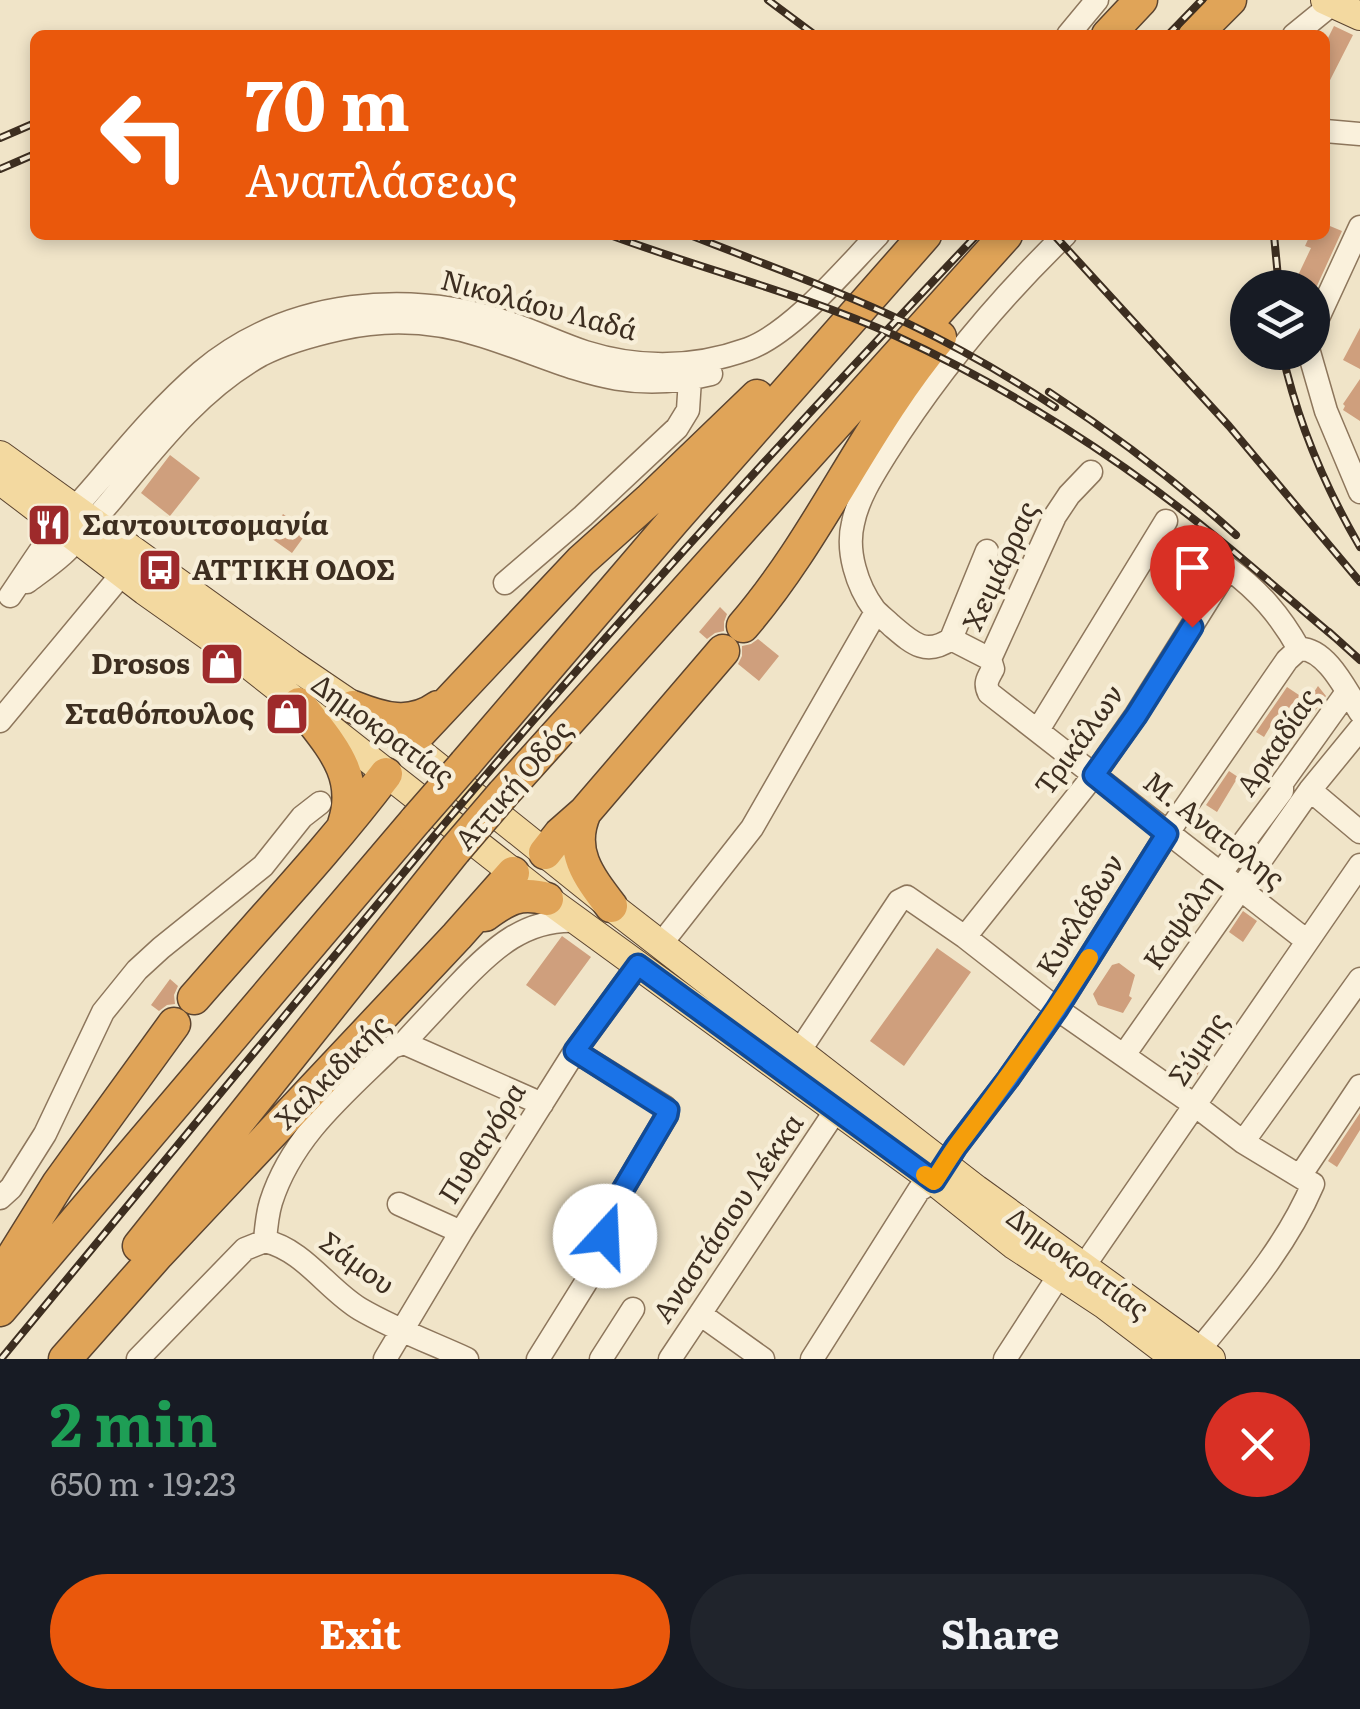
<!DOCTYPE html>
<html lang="en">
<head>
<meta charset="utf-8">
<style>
  :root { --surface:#171b24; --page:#20242c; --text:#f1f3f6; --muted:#9ea1a6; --accent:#ea580c }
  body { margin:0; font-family:Literata,serif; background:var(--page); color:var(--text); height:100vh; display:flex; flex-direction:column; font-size:38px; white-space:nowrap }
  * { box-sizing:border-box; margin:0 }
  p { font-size:32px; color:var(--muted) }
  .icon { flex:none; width:55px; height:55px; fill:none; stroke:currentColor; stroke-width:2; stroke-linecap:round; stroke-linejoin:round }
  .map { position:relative; height:1359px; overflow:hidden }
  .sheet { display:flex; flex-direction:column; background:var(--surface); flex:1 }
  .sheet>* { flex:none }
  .guide { position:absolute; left:30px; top:30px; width:1300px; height:210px; border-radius:15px; box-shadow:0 5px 15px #0003; background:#ea580c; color:#fff; overflow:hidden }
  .tools { position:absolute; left:1230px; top:270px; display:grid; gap:20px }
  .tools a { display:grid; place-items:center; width:100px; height:100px; border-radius:50%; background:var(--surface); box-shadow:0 5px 15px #0003; font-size:50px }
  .pin { position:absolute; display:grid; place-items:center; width:85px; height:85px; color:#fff; margin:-102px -42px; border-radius:50% 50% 50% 0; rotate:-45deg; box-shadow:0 0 10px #0007 }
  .pin .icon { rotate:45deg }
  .me { position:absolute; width:110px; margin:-55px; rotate:20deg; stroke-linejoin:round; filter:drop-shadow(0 0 8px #0008) }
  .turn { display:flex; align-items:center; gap:35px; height:210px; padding:0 50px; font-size:45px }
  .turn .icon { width:130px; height:130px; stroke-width:2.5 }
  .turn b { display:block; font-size:70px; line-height:85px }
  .round { display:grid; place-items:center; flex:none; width:105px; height:105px; border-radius:52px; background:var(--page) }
  .summary { display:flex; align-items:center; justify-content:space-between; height:170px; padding:0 50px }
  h1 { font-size:60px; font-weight:700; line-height:75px; color:#1e9e55 }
  .button { display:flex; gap:20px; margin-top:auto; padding:20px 50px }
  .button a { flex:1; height:115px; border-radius:60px; background:var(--accent); color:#fff; font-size:40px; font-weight:700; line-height:115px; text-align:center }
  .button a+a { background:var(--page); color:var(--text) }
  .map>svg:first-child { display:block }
</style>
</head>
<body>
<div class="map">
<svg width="1360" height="1359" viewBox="0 0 1360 1359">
  <rect width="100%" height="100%" fill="#f0e4c8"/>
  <path fill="#cf9f7d" d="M1334 26 1353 35 1325 90V44Z
    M1325 224 1342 231 1316 288H1292L1311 248 1305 246 1310 235H1325Z
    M1360 328V369L1343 360Z
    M1360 379V421L1343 410 1345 406 1343 404Z
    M170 455 200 478 170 516 141 493Z
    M283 514 308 531 292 553 268 536Z
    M720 607 727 614 724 622V631L715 633 707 639 699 632Z
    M758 639 779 656 759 681 738 664 742 656V646L751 644Z
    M1318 686 1326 696 1309 719 1291 707 1285 718 1278 714 1264 737 1256 732 1287 687 1308 701Z
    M1229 771 1238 777 1217 812 1206 805Z
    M1243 911 1257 921 1243 942 1229 932Z
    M562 936 591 957 555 1006 526 985Z
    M937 948 971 972 904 1066 870 1041Z
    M1119 963 1135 975 1129 996 1132 998 1123 1013 1098 1005 1093 994 1112 965Z
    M170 979 178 986 174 995 175 1004 167 1005 159 1011 151 1005Z
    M1194 1053 1207 1061 1191 1084 1179 1076Z
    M1360 1113V1130L1337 1167 1328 1161Z"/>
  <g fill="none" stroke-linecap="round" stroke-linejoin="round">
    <defs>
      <path id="minor" d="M1068 35 1097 0
        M1294 35 1332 4 1342 0
        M1325 131 1360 134
        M1312 331 1360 227
        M1309 352 1326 411 1360 492
        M1091 472 1069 495 1055 516 990 659 993 669C988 678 984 683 989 693L1307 941
        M27 582C39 573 52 564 63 554 80 539 94 520 109 503 154 449 198 390 261 355 286 342 313 335 340 329 387 318 437 321 483 336 568 363 618 397 711 374
        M505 583 583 516 677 428 688 410 690 379
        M10 596C23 577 35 558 48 540 67 516 88 494 107 471 136 437 166 402 201 372 288 299 410 288 515 325 538 333 561 344 585 352 639 369 695 368 748 349 793 332 844 270 878 235
        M951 639 987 551
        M1299 649C1326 647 1347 692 1360 712
        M990 659 951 639C925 657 911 642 891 625 886 620 879 615 874 609 857 586 846 551 853 523 858 498 873 475 886 454 936 375 998 300 1065 235
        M0 721 122 574
        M1038 730 1166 521
        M1310 790 1360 832
        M1220 874 1282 791V783L1347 692
        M965 937 1094 775 1136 715 1228 568C1259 591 1280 615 1299 649
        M661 944 752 828 876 612
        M404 1043 542 1104
        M800 1050 899 901 907 897 965 937 1057 1009 1196 1106 1243 1142 1309 1182 1313 1184C1286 1247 1242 1297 1199 1350
        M1124 1055 1310 790 1360 729
        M1243 1142 1360 979
        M1300 1176 1360 1086
        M0 1198 11 1188 45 1134 103 1012 137 970 161 948 263 866 302 817 320 803
        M399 1204 461 1232
        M265 1241C266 1228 267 1215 271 1202 292 1136 344 1094 392 1047L404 1043C422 1023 440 1004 458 985 492 949 526 917 579 921
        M265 1241C304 1250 327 1289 360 1309 394 1329 432 1343 467 1359
        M1084 1266 1360 865
        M700 1314 763 1359
        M138 1359 245 1249 265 1241
        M385 1359 461 1232 575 1051 638 965
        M538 1359 593 1271 615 1203 667 1115 665 1107 575 1051
        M601 1359 633 1309
        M670 1359 836 1110
        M812 1359 919 1190 934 1181 956 1147 1008 1079 1057 1009 1167 834 1287 660 1299 649
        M1005 1359 1060 1274"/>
      <path id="major" d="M1325 0 1360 16
        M0 455 290 663 409 744 611 906 976 1189 1211 1359
        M0 480 145 591 244 661 547 899 934 1181 1014 1245 1105 1305 1176 1359"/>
      <path id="highway" d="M1108 35 1141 0
        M1195 35 1230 0
        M743 626C819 538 865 426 940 337
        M299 704C328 743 361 773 344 824
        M353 707C383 719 410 727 438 707
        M409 744 581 561 649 500 757 396
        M465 764 673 521 925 235
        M503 794 1006 235
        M585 812C568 850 588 876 611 906
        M545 853 560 834 585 812 723 651
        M485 915C507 899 520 891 547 899
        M194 998C258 924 327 852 386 774
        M139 1246 455 850
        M0 1277 58 1184 174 1024
        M0 1310 416 820
        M65 1359 158 1254 457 936 513 873"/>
    </defs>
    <use href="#minor" stroke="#8d765c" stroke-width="25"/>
    <use href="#major" stroke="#5b4430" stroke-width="30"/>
    <use href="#highway" stroke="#5b4430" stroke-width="35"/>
    <use href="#minor" stroke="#faf1dc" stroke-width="22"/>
    <use href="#major" stroke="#f3d9a0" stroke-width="28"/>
    <use href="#highway" stroke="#e0a458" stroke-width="32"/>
    <defs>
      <path id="rail" d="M768 0 815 35
        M1168 35 1202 0
        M0 138 35 123
        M0 169 35 154
        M610 235C704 270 803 294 896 336 1008 387 1121 459 1216 537 1257 570 1297 606 1338 640
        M690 235C763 264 838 290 909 324 960 348 1008 376 1055 407
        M1054 235 1229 426 1360 582
        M1274 235 1279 288
        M1282 352C1297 420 1325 487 1360 547
        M1049 392C1115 435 1177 482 1236 535
        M1329 632 1360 660
        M1 1359C146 1184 289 1009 435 835 609 629 791 430 977 235"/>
    </defs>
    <use href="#rail" stroke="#3d2e20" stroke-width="8"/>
    <use href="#rail" stroke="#f7eed8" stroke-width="4" stroke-dasharray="11" stroke-linecap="butt"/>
    <defs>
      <path id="highway-bridge" d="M416 820 465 764
        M455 850 503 794"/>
    </defs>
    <use href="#highway-bridge" stroke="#5b4430" stroke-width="35" stroke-linecap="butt"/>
    <use href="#highway-bridge" stroke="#e0a458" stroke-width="32"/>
  </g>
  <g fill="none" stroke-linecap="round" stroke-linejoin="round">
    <defs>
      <path id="route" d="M605 1236 615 1203 667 1115 668 1110 575 1051 638 965 934 1181 956 1147 1008 1079 1057 1009 1167 834 1094 775 1136 716 1192 627"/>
    </defs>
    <use href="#route" stroke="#114b97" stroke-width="25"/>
    <use href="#route" stroke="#1a73e8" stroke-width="18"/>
    <path stroke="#f59e0b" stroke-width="18" d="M925 1175 934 1181C943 1168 950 1155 960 1142 1005 1082 1049 1022 1089 958"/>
  </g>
  <defs>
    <symbol id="restaurant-square" viewBox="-11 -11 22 22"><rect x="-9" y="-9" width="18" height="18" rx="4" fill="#9e2a2b" stroke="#f7eed8"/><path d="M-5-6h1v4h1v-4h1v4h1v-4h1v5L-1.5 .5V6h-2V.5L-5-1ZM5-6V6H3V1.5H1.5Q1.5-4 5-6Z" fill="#fff"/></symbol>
    <symbol id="bus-square" viewBox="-11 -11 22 22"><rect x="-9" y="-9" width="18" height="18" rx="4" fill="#9e2a2b" stroke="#f7eed8"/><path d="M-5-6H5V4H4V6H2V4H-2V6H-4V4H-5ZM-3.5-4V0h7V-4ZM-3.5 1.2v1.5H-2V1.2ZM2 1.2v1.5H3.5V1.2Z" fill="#fff"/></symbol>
    <symbol id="shop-square" viewBox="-11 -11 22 22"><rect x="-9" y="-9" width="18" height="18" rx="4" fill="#9e2a2b" stroke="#f7eed8"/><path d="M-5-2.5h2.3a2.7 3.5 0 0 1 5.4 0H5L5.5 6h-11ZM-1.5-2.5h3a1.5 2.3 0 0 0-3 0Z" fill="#fff"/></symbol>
  </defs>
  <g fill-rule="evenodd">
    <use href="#restaurant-square" x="24" y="500" width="50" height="50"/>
    <use href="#bus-square" x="135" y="545" width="50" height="50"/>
    <use href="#shop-square" x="197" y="639" width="50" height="50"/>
    <use href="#shop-square" x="262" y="689" width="50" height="50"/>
  </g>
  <g text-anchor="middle" stroke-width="9" stroke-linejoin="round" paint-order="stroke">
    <g font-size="28" fill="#3d2e20" stroke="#f7eed8">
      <text transform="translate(539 305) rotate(15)" y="10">Νικολάου Λαδά</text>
      <text transform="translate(1000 566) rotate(-65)" y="10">Χειμάρρας</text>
      <text transform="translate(383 730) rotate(36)" y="10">Δημοκρατίας</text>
      <text transform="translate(1079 740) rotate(-54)" y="10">Τρικάλων</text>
      <text transform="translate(1277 742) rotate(-56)" y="10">Αρκαδίας</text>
      <text transform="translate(513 785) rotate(-49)" y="10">Αττική Οδός</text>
      <text transform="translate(1214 830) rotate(38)" y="10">Μ. Ανατολης</text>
      <text transform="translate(1080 915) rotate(-58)" y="10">Κυκλάδων</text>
      <text transform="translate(1181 922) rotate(-55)" y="10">Καψάλη</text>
      <text transform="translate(1198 1049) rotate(-56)" y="10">Σύμης</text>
      <text transform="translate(332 1072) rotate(-45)" y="10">Χαλκιδικής</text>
      <text transform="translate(482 1143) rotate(-58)" y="10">Πυθαγόρα</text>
      <text transform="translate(728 1218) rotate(-56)" y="10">Αναστάσιου Λέκκα</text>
      <text transform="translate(357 1263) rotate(36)" y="10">Σάμου</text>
      <text transform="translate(1078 1263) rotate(36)" y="10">Δημοκρατίας</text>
    </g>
    <g font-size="28" font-weight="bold" fill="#3d2e20" stroke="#f7eed8" text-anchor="start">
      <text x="82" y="535">Σαντουιτσομανία</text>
      <text x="192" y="580">ΑΤΤΙΚΗ ΟΔΟΣ</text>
      <text x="190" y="674" text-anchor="end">Drosos</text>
      <text x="254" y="724" text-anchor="end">Σταθόπουλος</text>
    </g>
  </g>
</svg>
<div class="tools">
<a><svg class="icon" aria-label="layers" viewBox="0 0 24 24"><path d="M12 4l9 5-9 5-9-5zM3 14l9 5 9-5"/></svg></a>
</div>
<div class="pin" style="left:1192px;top:627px;background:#d93025"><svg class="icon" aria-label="arrive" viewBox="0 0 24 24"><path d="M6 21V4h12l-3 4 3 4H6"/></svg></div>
<svg class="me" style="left:605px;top:1236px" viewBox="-20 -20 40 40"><circle r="19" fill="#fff"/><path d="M0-13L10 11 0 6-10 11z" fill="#1a73e8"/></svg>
<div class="guide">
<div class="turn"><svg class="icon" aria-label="left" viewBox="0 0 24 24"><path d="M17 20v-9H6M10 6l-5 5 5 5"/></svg><div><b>70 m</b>Αναπλάσεως</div></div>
</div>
</div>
<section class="sheet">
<div class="summary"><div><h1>2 min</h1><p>650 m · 19:23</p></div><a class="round" style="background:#d93025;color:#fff"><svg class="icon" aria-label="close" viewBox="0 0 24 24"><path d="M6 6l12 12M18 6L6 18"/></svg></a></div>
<div class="button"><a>Exit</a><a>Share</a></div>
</section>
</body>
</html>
